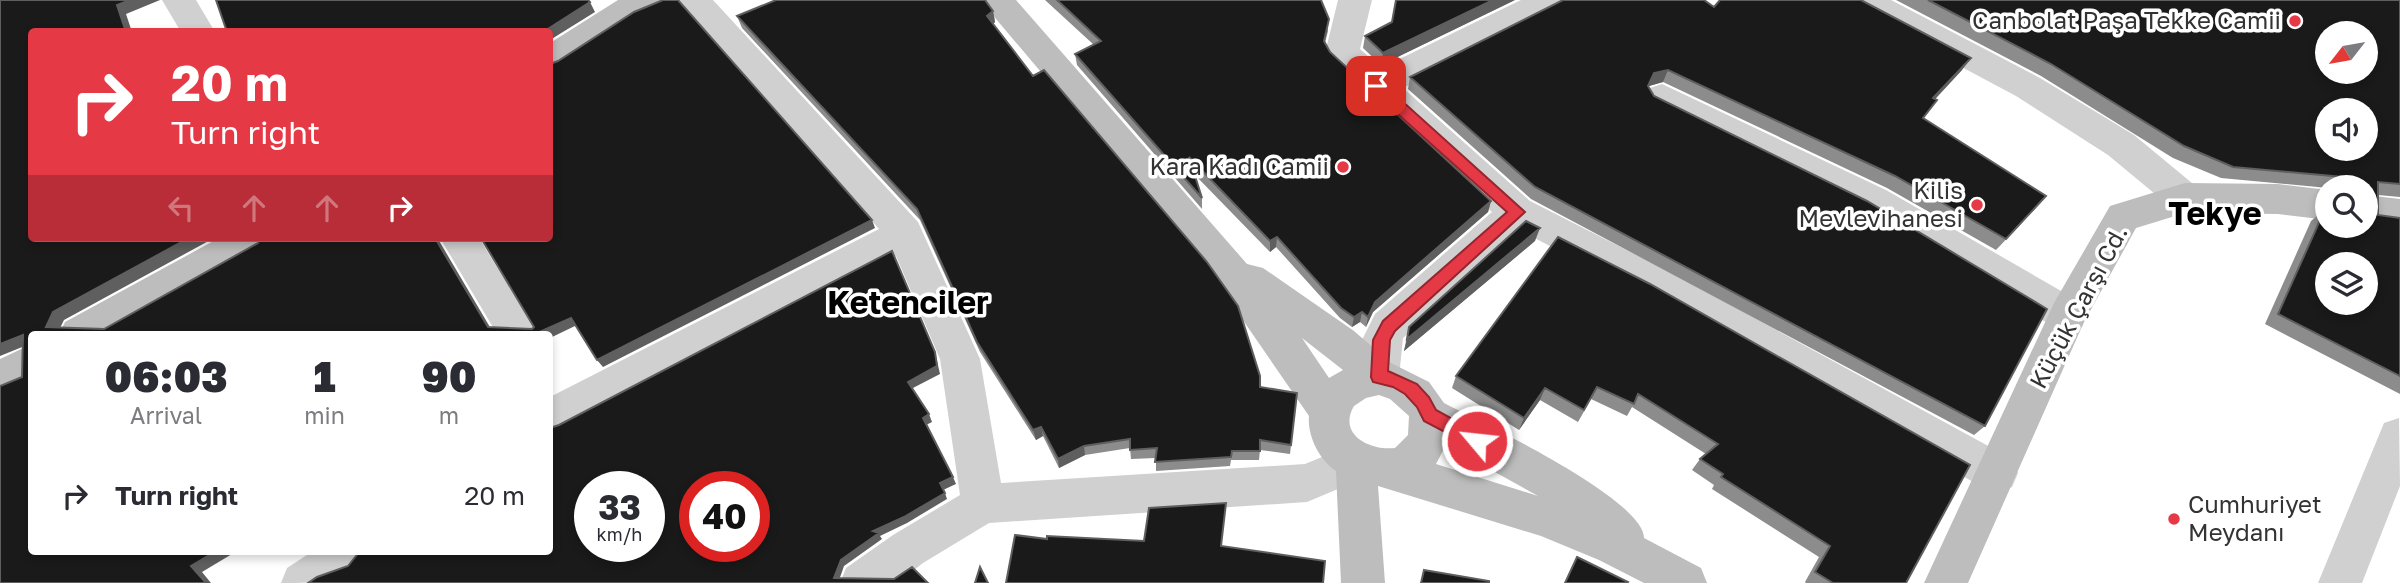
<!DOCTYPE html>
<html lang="en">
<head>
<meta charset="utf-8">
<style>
  :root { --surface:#fff; --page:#f2f2f3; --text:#2b2b33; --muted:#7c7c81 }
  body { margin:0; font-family:"Golos Text",sans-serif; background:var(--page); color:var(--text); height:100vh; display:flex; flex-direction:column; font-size:26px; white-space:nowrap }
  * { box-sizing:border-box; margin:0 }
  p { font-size:23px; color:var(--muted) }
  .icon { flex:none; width:38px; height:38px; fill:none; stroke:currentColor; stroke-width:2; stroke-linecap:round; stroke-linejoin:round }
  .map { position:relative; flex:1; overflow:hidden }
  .side { position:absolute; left:28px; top:331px; width:525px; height:224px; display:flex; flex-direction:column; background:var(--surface); border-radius:7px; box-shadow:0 4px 10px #0003 }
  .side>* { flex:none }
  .top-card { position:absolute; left:28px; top:28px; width:525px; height:214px; border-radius:7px; box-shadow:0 4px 10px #0003; background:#e63946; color:#fff; overflow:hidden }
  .needle { width:46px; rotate:239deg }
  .tools { position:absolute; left:2315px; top:21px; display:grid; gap:14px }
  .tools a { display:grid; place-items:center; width:63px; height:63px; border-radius:50%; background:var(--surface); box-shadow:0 4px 10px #0003; font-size:35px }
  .speed { position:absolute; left:574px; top:471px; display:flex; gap:14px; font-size:35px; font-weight:700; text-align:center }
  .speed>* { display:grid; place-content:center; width:91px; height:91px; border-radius:50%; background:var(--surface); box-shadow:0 4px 10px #0003; line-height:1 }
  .speed small { font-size:18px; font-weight:400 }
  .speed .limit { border:10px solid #d22; background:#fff; color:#111 }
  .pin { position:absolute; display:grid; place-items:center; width:60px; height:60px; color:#fff; margin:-30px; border-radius:14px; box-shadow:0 4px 10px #0006 }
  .me { position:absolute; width:77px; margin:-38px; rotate:298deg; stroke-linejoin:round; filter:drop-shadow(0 0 5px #0008) }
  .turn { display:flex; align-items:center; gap:24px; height:147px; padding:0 28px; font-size:32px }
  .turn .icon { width:91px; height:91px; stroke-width:2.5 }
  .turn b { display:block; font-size:49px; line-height:60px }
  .lanes { display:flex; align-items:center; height:66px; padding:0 28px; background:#0003; justify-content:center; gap:35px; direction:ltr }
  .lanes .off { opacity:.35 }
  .eta { display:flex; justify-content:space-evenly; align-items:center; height:119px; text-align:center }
  .eta b { font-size:42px; font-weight:800; line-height:49px }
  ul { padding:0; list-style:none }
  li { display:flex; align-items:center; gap:21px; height:91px; padding:0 28px }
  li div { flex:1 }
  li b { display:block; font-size:26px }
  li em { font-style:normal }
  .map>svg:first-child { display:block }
</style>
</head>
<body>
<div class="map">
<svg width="2400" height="583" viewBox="0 0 2400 583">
  <rect width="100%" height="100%" fill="#fff"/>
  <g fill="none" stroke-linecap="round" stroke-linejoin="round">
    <path fill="#d0d0d0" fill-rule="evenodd" d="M162 0H196L215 32H181Z
      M677 0H713L918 222 980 359 1001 483 1305 464 1356 443 1371 449 1377 462 1371 475 1307 502 989 523 923 563 897 583H840L846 568 893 535 960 495 940 359 896 256 564 430 550 435V397L879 229Z
      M1338 0H1372L1360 49 1381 68 1521 0H1567L1562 8 1403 88 1530 201 1672 273 2012 459 2018 473 2012 487 1997 492 1982 487 1644 295 1521 231 1403 338 1399 377 1393 389 1379 395 1365 389 1359 377 1362 340 1375 314 1492 212 1330 62 1325 53Z
      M1846 0H1891L2040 78 2134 135 2198 188 2203 198 2198 208 2185 213 2172 208 2108 155 2016 96 1851 8Z
      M1662 84 1886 190 2082 303 2087 315 2082 327 2068 332 2054 327 1860 210 1650 106 1645 97 1650 88Z
      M440 238H479L538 334H497Z
      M2399 418 2400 486 2362 583H2318L2384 423Z
      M313 551H372C354 583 318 583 281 583L287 568Z"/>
    <path fill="#bdbdbd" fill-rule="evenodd" d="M618 0H660L655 8 562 68 550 72V43Z
      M980 0H1016L1247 264 1263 268 1354 331 1391 363 1429 382 1444 403C1481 422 1644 499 1644 538L1701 568 1707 583H1644L1599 560 1541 536 1378 486 1385 583H1341L1336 471C1319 460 1307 435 1309 416L1209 271ZM1302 338 1343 370 1329 378ZM1379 395 1390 399 1409 416 1408 435 1395 448C1371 451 1337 435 1354 406L1366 398ZM1446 445 1538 496 1436 464Z
      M2185 183 2278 184 2328 190V220L2278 214 2185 213 2136 228 2084 322 1968 583H1924L2054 303 2110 206Z
      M2366 195 2400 199V229L2366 225Z
      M219 238H271L265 249 114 334H59L65 322Z
      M32 344V382L0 397V359Z"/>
  </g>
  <path fill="#8c8c8c" d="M1045 0H1321L1328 31 1325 43 1330 52 1491 201 1488 212 1373 312 1366 327 1360 322 1352 327 1340 318 1276 247 1270 252 1194 174 1202 198V209L1077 65 1075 54 1094 45Z
    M1515 0 1381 65 1363 48 1365 36 1392 22Z
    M1896 0H2400V197L2378 195V215L2400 218V394L2265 324 2311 221 2325 209 2328 226 2366 187 2328 188 2221 178 2173 158 2041 76Z
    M1714 7 1962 70 1935 99 1937 100 1924 118 2036 208 1996 250 1887 188 1663 82 1649 86 1648 87 1654 96 1985 426 1974 435 1531 199 1408 89 1410 77Z
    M993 11 995 22 993 24 1260 387 1297 393 1290 454 1260 450 1259 460H1231L1230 466 1156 471V458L1131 459 1130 448 1085 455 1059 468 1043 436 1036 440 980 352 920 220 742 28 737 16Z
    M1558 237 1906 583H1806L1805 582 1819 557 1712 489 1714 485 1692 470 1700 459 1706 454 1632 407 1627 416 1591 399 1578 422 1540 400 1519 430 1452 388 1456 376Z
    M1535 241 1404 351 1409 327Z"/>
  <path fill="#5f5f5f" d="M130 0H160L126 14 132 32H126L117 5Z
    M1493 0H1515L1381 65 1383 53Z
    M590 2 595 12 550 40V32H543Z
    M993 11 995 22 989 28 987 16Z
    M1971 58 1962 70 1925 110 1933 98Z
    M1668 70 1663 82 1649 86 1643 98 1654 73Z
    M1491 201 1488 212 1373 312 1366 327 1368 317 1375 302Z
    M872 220 875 228 603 367 597 360Z
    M1540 228 1535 241 1404 351 1407 339Z
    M1277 237 1276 247 1270 252V241Z
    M189 238H214L64 320 57 334 46 327 53 312Z
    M435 238H438V239L494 334 488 327Z
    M1362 312 1360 322 1352 327 1354 317Z
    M571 318 577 325 550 338V334H535Z
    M23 335 32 343 0 356V344Z
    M935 352 940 374 911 389 908 382Z
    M1545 388 1540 400 1519 430 1524 418Z
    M929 414 932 422 926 425 923 418Z
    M1041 427 1043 436 1036 440 1033 430Z
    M1084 446 1085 455 1059 468 1058 459Z
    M953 477 956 484 943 490 940 483Z
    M945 493 947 499 907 523 880 536 882 539 844 566 838 583 834 578 841 560 873 531Z
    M216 551H237L202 572 211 583H206L191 566Z"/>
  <path fill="#1a1a1a" stroke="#5f5f5f" stroke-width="2" fill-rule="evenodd" d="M0 0H130L117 5 126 32H32V238H189L53 312 46 327 104 329 258 243 260 238H435L488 327 532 329 534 327 481 238H550V64L558 61 634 12 663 0H678L872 220 597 360 571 318 535 334H32V551H216L191 566 206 583H0V386L22 377 23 335 0 344Z
    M216 0H588L590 2 543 32H227Z
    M776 0H985L993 11 987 16 1033 76 1044 70 1207 262 1238 306 1260 376V387L1297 393 1291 445 1260 440V451H1232L1231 457 1155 462 1157 448 1130 450V439L1084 446 1058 459 1041 427 1033 430 977 342 917 209 737 16Z
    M1057 0H1321L1329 19 1324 41 1330 52 1491 201 1375 302 1368 317 1362 312 1354 317 1341 308 1277 237 1270 241 1189 157 1202 198 1075 54 1101 41Z
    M1396 0H1493L1383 53 1365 36 1392 22Z
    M1563 0H1704L1714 7 1720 0H1861L1971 58 1933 98 1937 100 1923 118 2046 196 2006 239 1895 176 1668 70 1654 73 1648 86 1654 96 1867 201 2047 309 1985 426 1535 187 1410 77Z
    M1928 0H2400V184L2378 182V215L2400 218V376L2278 314 2325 209H2328V226H2366V187H2343V177L2233 167 2184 146 2051 64ZM2328 33H2366V72H2328ZM2328 110H2366V149H2328ZM2328 264H2366V303H2328Z
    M1526 221 1540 228 1407 339 1409 327Z
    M1558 237 1650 284 1970 465 1906 583H1833L1815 572 1830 546 1721 477 1723 474 1700 459 1718 444 1638 394 1634 404 1597 387 1584 410 1545 388 1524 418 1456 376Z
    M892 251 935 352 937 366 908 382 929 414 923 418 953 477 940 483 945 493 904 517 873 531 879 533 841 560 834 578 894 579 912 567 928 583H308L317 577 348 566 360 551H550V428L559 425ZM590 486H649V546H590ZM695 486H754V546H695Z
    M1226 503 1221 546 1325 561 1323 583H1006L1015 535 1047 539V536L1144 541 1149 508Z
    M1577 557 1628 582 1627 583H1565Z
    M980 567 988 583H975Z
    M1424 570 1489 581V583H1421Z"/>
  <path fill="#e63946" stroke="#96252e" stroke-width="2" d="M1376 80 1381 82 1525 212 1395 331 1390 340 1388 371 1417 384 1429 397 1436 410 1483 436 1485 441 1483 447 1477 449 1424 421 1417 407 1405 394 1393 387 1373 382 1371 377 1373 340 1383 321 1507 212 1371 90 1369 86 1371 82Z"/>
  <g fill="#e63946" stroke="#fff" stroke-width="2.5">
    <circle cx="2295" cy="21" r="7"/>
    <circle cx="1343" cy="167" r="7"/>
    <circle cx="1977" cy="205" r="7"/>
    <circle cx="2174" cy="519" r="7"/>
  </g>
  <g text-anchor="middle" stroke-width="7" stroke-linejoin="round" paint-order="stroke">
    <g font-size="24" fill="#333" stroke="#fff" text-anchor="end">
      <text x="2281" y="29">Canbolat Paşa Tekke Camii</text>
      <text x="1329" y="175">Kara Kadı Camii</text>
      <text x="1963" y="199">Kilis<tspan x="1963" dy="28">Mevlevihanesi</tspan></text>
      <text x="2188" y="513" text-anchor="start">Cumhuriyet<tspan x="2188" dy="28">Meydanı</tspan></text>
    </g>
    <g font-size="24" fill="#333" stroke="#fff">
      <text transform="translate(2079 307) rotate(-62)" y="8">Küçük Çarşı Cd.</text>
    </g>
    <g font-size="32" font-weight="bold" fill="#000" stroke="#fff">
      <text x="2215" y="225">Tekye</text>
      <text x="908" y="314">Ketenciler</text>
    </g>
  </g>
</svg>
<div class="tools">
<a><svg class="needle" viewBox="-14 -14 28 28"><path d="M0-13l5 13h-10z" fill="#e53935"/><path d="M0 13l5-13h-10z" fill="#7c7c81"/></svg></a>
<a><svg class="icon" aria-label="sound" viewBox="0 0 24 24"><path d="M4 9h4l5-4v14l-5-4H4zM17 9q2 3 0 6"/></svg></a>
<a><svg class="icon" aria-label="search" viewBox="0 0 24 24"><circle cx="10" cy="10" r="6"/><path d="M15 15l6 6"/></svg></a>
<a><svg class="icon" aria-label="layers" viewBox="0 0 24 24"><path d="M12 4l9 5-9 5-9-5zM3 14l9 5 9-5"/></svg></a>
</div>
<div class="speed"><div>33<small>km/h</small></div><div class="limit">40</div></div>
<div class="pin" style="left:1376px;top:86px;background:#d93025"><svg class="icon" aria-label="arrive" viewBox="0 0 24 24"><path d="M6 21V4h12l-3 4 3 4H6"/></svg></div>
<svg class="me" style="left:1477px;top:441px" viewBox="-20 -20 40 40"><circle r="17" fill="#e63946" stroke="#fff" stroke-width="3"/><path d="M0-11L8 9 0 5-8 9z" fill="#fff"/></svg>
<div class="top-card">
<div class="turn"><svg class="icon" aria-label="right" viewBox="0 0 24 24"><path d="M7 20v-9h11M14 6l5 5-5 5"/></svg><div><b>20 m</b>Turn right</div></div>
<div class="lanes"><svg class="icon off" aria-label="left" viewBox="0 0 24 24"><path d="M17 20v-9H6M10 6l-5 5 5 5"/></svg><svg class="icon off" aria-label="ahead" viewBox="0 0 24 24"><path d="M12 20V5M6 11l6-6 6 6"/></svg><svg class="icon off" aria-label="ahead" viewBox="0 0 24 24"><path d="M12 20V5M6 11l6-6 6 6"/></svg><svg class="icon" aria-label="right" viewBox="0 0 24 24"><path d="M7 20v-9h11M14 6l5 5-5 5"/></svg></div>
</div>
<section class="side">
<div class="eta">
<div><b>06:03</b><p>Arrival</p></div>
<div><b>1</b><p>min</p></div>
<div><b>90</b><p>m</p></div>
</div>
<ul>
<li><svg class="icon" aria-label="right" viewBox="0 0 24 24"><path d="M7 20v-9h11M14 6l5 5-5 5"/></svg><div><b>Turn right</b></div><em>20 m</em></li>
</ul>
</section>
</div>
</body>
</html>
